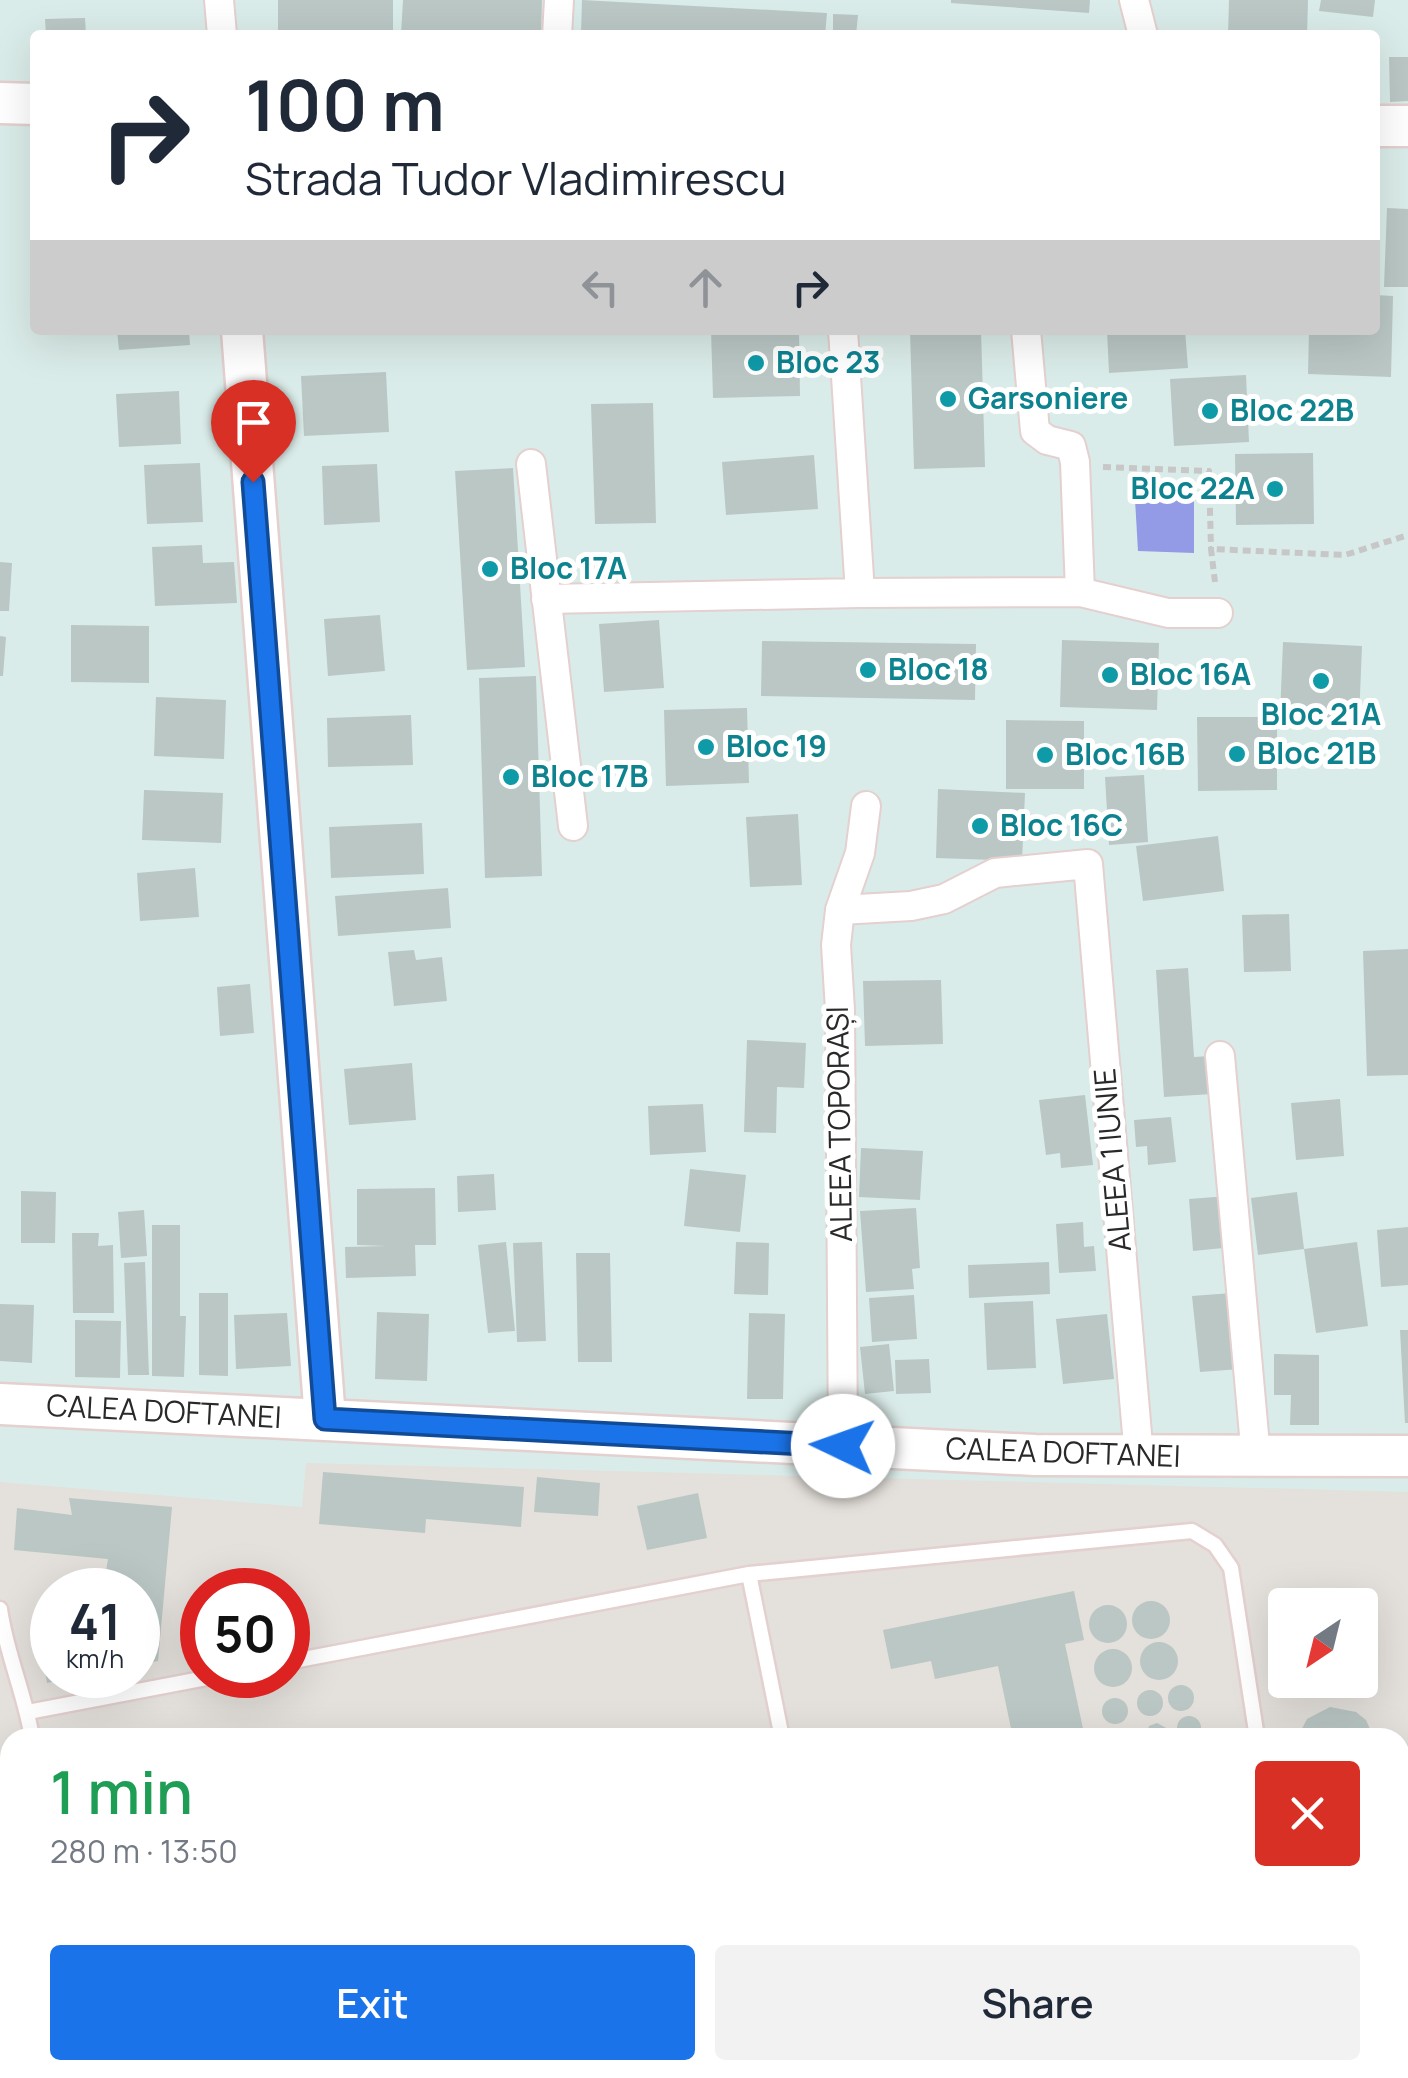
<!DOCTYPE html>
<html lang="en">
<head>
<meta charset="utf-8">
<style>
  :root { --surface:#fff; --page:#f2f2f3; --text:#1f2937; --muted:#747a83; --accent:#1a73e8 }
  body { margin:0; font-family:Manrope,sans-serif; background:var(--page); color:var(--text); height:100vh; display:flex; flex-direction:column; font-size:38px; white-space:nowrap }
  * { box-sizing:border-box; margin:0 }
  p { font-size:32px; color:var(--muted) }
  .icon { flex:none; width:55px; height:55px; fill:none; stroke:currentColor; stroke-width:2; stroke-linecap:round; stroke-linejoin:round }
  .map { position:relative; flex:1; overflow:hidden }
  .panel { position:absolute; left:0px; top:1728px; width:1410px; height:352px; display:flex; flex-direction:column; background:var(--surface); border-radius:30px 30px 0 0; box-shadow:0 10px 40px #0002 }
  .panel>* { flex:none }
  .hud { position:absolute; left:30px; top:30px; width:1350px; height:305px; border-radius:10px; box-shadow:0 10px 40px #0002; background:#fff; color:var(--text); overflow:hidden }
  .needle { width:65px; rotate:215deg }
  .buttons { position:absolute; left:1268px; top:1588px; display:grid; gap:20px }
  .buttons a { display:grid; place-items:center; width:110px; height:110px; border-radius:10px; background:var(--surface); box-shadow:0 10px 40px #0002; font-size:50px }
  .speed { position:absolute; left:30px; top:1568px; display:flex; gap:20px; font-size:50px; font-weight:700; text-align:center }
  .speed>* { display:grid; place-content:center; width:130px; height:130px; border-radius:50%; background:var(--surface); box-shadow:0 10px 40px #0002; line-height:1 }
  .speed small { font-size:25px; font-weight:400 }
  .speed .limit { border:15px solid #d22; background:#fff; color:#111 }
  .pin { position:absolute; display:grid; place-items:center; width:85px; height:85px; color:#fff; margin:-102px -42px; border-radius:50% 50% 50% 0; rotate:-45deg; box-shadow:0 0 10px #0007 }
  .pin .icon { rotate:45deg }
  .me { position:absolute; width:110px; margin:-55px; rotate:273deg; stroke-linejoin:round; filter:drop-shadow(0 0 8px #0008) }
  .turn { display:flex; align-items:center; gap:35px; height:210px; padding:0 50px; font-size:45px }
  .turn .icon { width:130px; height:130px; stroke-width:2.5 }
  .turn b { display:block; font-size:70px; line-height:85px }
  .lanes { display:flex; align-items:center; height:95px; padding:0 50px; background:#0003; justify-content:center; gap:50px; direction:ltr }
  .lanes .off { opacity:.35 }
  .round { display:grid; place-items:center; flex:none; width:105px; height:105px; border-radius:10px; background:var(--page) }
  .headline { display:flex; align-items:center; justify-content:space-between; height:170px; padding:0 50px }
  h1 { font-size:60px; font-weight:600; line-height:75px; color:#1e9e55 }
  .primary-button { display:flex; gap:20px; margin-top:auto; padding:20px 50px }
  .primary-button a { flex:1; height:115px; border-radius:10px; background:var(--accent); color:#fff; font-size:40px; font-weight:600; line-height:115px; text-align:center }
  .primary-button a+a { background:var(--page); color:var(--text) }
  .map>svg:first-child { display:block }
</style>
</head>
<body>
<div class="map">
<svg width="1408" height="2078" viewBox="0 0 1408 2078">
  <rect width="100%" height="100%" fill="#daece9"/>
  <path fill="#e4e0db" fill-rule="evenodd" d="M306 1463 1408 1492V2078H0V1482L302 1507ZM52 1590H138V1675H52ZM202 1590H288V1675H202ZM1285 1605H1360V1680H1285ZM10 1738H1400V2070H10Z"/>
  <path fill="#939ae6" d="M1134 482 1194 488V553L1138 551Z"/>
  <path fill="#bac7c5" d="M278 0H393V35H278Z
    M403 0H542L541 35H401Z
    M582 0 827 13 825 35H581Z
    M951 0H1090L1089 13 951 3Z
    M1229 0H1308L1307 35H1228Z
    M1321 0H1375L1373 17 1319 11Z
    M833 14 858 15 856 35H833Z
    M85 18 86 35H46L45 19Z
    M1389 57H1408V101L1390 102Z
    M1387 208 1408 209V287H1384Z
    M1375 295 1393 296 1391 377 1308 374 1309 330H1375Z
    M117 330H189L190 345 119 350Z
    M711 330H799L800 396 713 398Z
    M910 330H981L985 467 914 469Z
    M1107 330H1185L1188 368 1109 373Z
    M386 372 389 432 304 436 301 376Z
    M1246 375 1249 442 1174 446 1170 379Z
    M179 391 181 444 119 447 116 394Z
    M653 403 656 523 595 524 591 404Z
    M1313 453 1314 524 1236 525 1235 454Z
    M814 455 818 509 726 515 722 462Z
    M200 463 203 522 147 524 144 465Z
    M377 464 380 522 324 525 322 466Z
    M513 468 525 667 467 670 455 471Z
    M202 545 203 563 234 562 237 603 155 606 152 547Z
    M0 562 12 563 9 611H0Z
    M380 615 385 671 328 676 324 619Z
    M659 620 664 688 604 692 599 624Z
    M71 625 149 626V683L71 682Z
    M0 636 6 637 3 676H0Z
    M1062 640 1159 643 1157 710 1060 707Z
    M762 641 976 644 975 700 761 696Z
    M1283 642 1362 646 1359 719 1280 715Z
    M536 676 542 876 485 878 479 678Z
    M156 697 226 700 224 759 154 756Z
    M747 708 749 783 666 786 664 710Z
    M411 715 413 765 328 767 327 718Z
    M1197 717H1277V790L1198 791Z
    M1006 720 1084 721V789H1006Z
    M1144 775 1148 842 1109 845 1105 777Z
    M938 789 1025 793 1022 861 936 858Z
    M144 790 223 793 221 843 142 840Z
    M798 814 802 885 750 887 746 817Z
    M422 823 424 874 331 878 329 827Z
    M1218 836 1224 891 1143 901 1136 846Z
    M195 868 199 917 140 921 137 873Z
    M448 888 451 928 338 936 335 896Z
    M1289 914 1291 971 1244 972 1242 915Z
    M1408 949V1075L1367 1076 1363 951Z
    M414 950 416 960 442 957 447 1001 394 1006 388 952Z
    M1188 968 1194 1057 1210 1056 1212 1094 1164 1097 1156 970Z
    M941 980 943 1044 865 1046 863 981Z
    M250 984 254 1033 220 1036 217 987Z
    M747 1040 806 1043 804 1088 777 1087 776 1133 744 1132Z
    M412 1063 416 1120 349 1125 344 1069Z
    M1085 1095 1093 1165 1061 1168 1060 1153 1046 1155 1039 1100Z
    M1340 1099 1344 1156 1296 1160 1291 1103Z
    M703 1104 706 1152 650 1155 648 1106Z
    M1171 1117 1176 1162 1148 1165 1147 1146 1136 1147 1134 1120Z
    M861 1148 923 1151 920 1200 859 1197Z
    M690 1169 746 1175 740 1232 684 1226Z
    M494 1174 496 1210 458 1212 457 1176Z
    M435 1188 436 1245H415L416 1276 346 1278 345 1247 386 1246 357 1245V1189Z
    M21 1191 56 1192 55 1243H21Z
    M1297 1192 1304 1249 1357 1242 1368 1326 1316 1333 1304 1249 1258 1255 1251 1198Z
    M1228 1196 1233 1247 1193 1251 1189 1199Z
    M916 1208 920 1268 912 1269 914 1289 866 1292 860 1211Z
    M144 1210 147 1256 121 1258 118 1212Z
    M1083 1222 1084 1247 1094 1246 1096 1271 1059 1273 1056 1224Z
    M152 1225H180V1316H186L184 1377 152 1376Z
    M1408 1227V1285L1381 1287 1377 1230Z
    M72 1233H99L98 1246 113 1245 114 1313H73Z
    M506 1242 515 1331 488 1333 478 1245Z
    M542 1242 546 1341 517 1342 513 1243Z
    M736 1242 769 1243 768 1295 734 1294Z
    M576 1253H610L612 1362H578Z
    M145 1262 149 1375H128L124 1263Z
    M1049 1262 1050 1294 969 1298 968 1265Z
    M199 1293H228V1376L199 1375Z
    M1232 1293 1240 1369 1200 1372 1192 1296Z
    M914 1295 917 1339 872 1342 869 1298Z
    M1033 1301 1036 1368 987 1370 984 1303Z
    M0 1304 34 1305 32 1363 0 1361Z
    M377 1312 429 1314 427 1381 375 1379Z
    M287 1313 291 1366 236 1369 234 1315Z
    M749 1313 785 1314 783 1399H747Z
    M1107 1314 1114 1379 1063 1384 1056 1319Z
    M75 1320 121 1321 120 1378 75 1377Z
    M1400 1330H1408V1423H1405Z
    M889 1344 894 1391 865 1394 860 1347Z
    M1274 1354 1319 1355V1425H1290L1291 1395H1274Z
    M929 1359 931 1393 896 1394 895 1360Z
    M323 1472 524 1487 521 1527 426 1519 425 1533 319 1524Z
    M537 1477 600 1483 598 1516 534 1512Z
    M698 1493 707 1538 647 1550 637 1506Z
    M69 1498 172 1507 158 1661 138 1665V1590H103L108 1559 14 1550 17 1508 72 1515Z
    M1074 1591 1084 1640 1065 1644 1085 1738H1013L998 1666 935 1679 931 1661 891 1669 883 1630Z
    M1132 1620a19 19 0 1 1 38 0a19 19 0 1 1-38 0Z
    M1089 1624a19 19 0 1 1 38 0a19 19 0 1 1-38 0Z
    M1360 1626 1366 1645 1360 1669Z
    M52 1631V1675L77 1677 47 1683 39 1635Z
    M1140 1661a19 19 0 1 1 38 0a19 19 0 1 1-38 0Z
    M1094 1668a19 19 0 1 1 38 0a19 19 0 1 1-38 0Z
    M1304 1680H1349L1327 1687Z
    M1168 1698a13 13 0 1 1 26 0a13 13 0 1 1-26 0Z
    M1137 1703a13 13 0 1 1 26 0a13 13 0 1 1-26 0Z
    M1102 1711a13 13 0 1 1 26 0a13 13 0 1 1-26 0Z
    M1330 1707 1356 1712 1366 1720 1374 1738H1297L1307 1719Z
    M1177 1728a12 12 0 1 1 24 0a12 12 0 1 1-24 0Z
    M1157 1723 1168 1729 1170 1738H1145L1149 1726Z
    M10 1882V1971L0 1973V1884Z
    M0 2020 10 2031V2053L0 2065Z
    M215 2070H365L367 2078H216Z
    M606 2070H789L791 2078H578Z
    M1101 2070H1138V2073L1137 2078H1103Z"/>
  <g fill="none" stroke-linecap="round" stroke-linejoin="round">
    <defs>
      <path id="lane" d="M749 1574 782 1738
        M0 1609C6 1653 25 1694 32 1738
        M288 1662 749 1574 1192 1531 1215 1545 1231 1568 1257 1738
        M28 1712 222 1675
        M1400 1792 1408 1791
        M87 2070 88 2078
        M1264 2070 1265 2078"/>
      <path id="street" d="M219 0 222 35
        M1134 0 1143 35
        M557 35 559 0
        M1026 330 1035 431 1047 440 1071 446 1075 462 1080 592
        M531 464 573 826
        M860 593 1080 592 1168 613H1218
        M546 599 860 593 843 330
        M840 910 911 906 944 899 995 873 1088 864 1139 1457
        M1220 1056 1256 1457
        M843 1446 840 1010 836 945 840 910 860 853 866 806"/>
      <path id="secondary" d="M0 103 35 104
        M1375 126H1408
        M242 330 325 1419
        M0 1404 1035 1455 1408 1456"/>
    </defs>
    <use href="#lane" stroke="#e3d0cf" stroke-width="19"/>
    <use href="#street" stroke="#e3d0cf" stroke-width="32"/>
    <use href="#secondary" stroke="#e3d0cf" stroke-width="45"/>
    <path stroke="#c7c7c7" stroke-width="6" stroke-dasharray="8 5" stroke-linecap="butt" d="M1103 467 1209 471 1211 549
      M1215 582 1211 549 1345 555 1408 535"/>
    <use href="#lane" stroke="#fff" stroke-width="14"/>
    <use href="#street" stroke="#fff" stroke-width="28"/>
    <use href="#secondary" stroke="#fff" stroke-width="40"/>
  </g>
  <g fill="none" stroke-linecap="round" stroke-linejoin="round">
    <defs>
      <path id="route" d="M253 482 325 1419 843 1446"/>
    </defs>
    <use href="#route" stroke="#114b97" stroke-width="25"/>
    <use href="#route" stroke="#1a73e8" stroke-width="18"/>
  </g>
  <g fill="#0f9aa8" stroke="#fff" stroke-width="4">
    <circle cx="756" cy="363" r="10"/>
    <circle cx="948" cy="399" r="10"/>
    <circle cx="1210" cy="411" r="10"/>
    <circle cx="1275" cy="489" r="10"/>
    <circle cx="490" cy="569" r="10"/>
    <circle cx="868" cy="670" r="10"/>
    <circle cx="1110" cy="675" r="10"/>
    <circle cx="1321" cy="681" r="10"/>
    <circle cx="706" cy="747" r="10"/>
    <circle cx="1237" cy="754" r="10"/>
    <circle cx="1045" cy="755" r="10"/>
    <circle cx="511" cy="777" r="10"/>
    <circle cx="980" cy="826" r="10"/>
  </g>
  <g text-anchor="middle" stroke-width="10" stroke-linejoin="round" paint-order="stroke">
    <g font-size="30" font-weight="bold" fill="#0d838f" stroke="#fff" text-anchor="start">
      <text x="776" y="373">Bloc 23</text>
      <text x="968" y="409">Garsoniere</text>
      <text x="1230" y="421">Bloc 22B</text>
      <text x="1255" y="499" text-anchor="end">Bloc 22A</text>
      <text x="510" y="579">Bloc 17A</text>
      <text x="888" y="680">Bloc 18</text>
      <text x="1130" y="685">Bloc 16A</text>
      <text x="1321" y="725" text-anchor="middle">Bloc 21A</text>
      <text x="726" y="757">Bloc 19</text>
      <text x="1257" y="764">Bloc 21B</text>
      <text x="1065" y="765">Bloc 16B</text>
      <text x="531" y="787">Bloc 17B</text>
      <text x="1000" y="836">Bloc 16C</text>
    </g>
    <g font-size="30" fill="#292929" stroke="#fff">
      <text transform="translate(840 1124) rotate(-91)" y="10">ALEEA TOPORAȘI</text>
      <text transform="translate(1113 1160) rotate(-95)" y="10">ALEEA 1 IUNIE</text>
      <text transform="translate(164 1412) rotate(3)" y="10">CALEA DOFTANEI</text>
      <text transform="translate(1063 1453) rotate(2)" y="10">CALEA DOFTANEI</text>
    </g>
  </g>
</svg>
<div class="buttons">
<a><svg class="needle" viewBox="-14 -14 28 28"><path d="M0-13l5 13h-10z" fill="#e53935"/><path d="M0 13l5-13h-10z" fill="#747a83"/></svg></a>
</div>
<div class="speed"><div>41<small>km/h</small></div><div class="limit">50</div></div>
<div class="pin" style="left:253px;top:482px;background:#d93025"><svg class="icon" aria-label="arrive" viewBox="0 0 24 24"><path d="M6 21V4h12l-3 4 3 4H6"/></svg></div>
<svg class="me" style="left:843px;top:1446px" viewBox="-20 -20 40 40"><circle r="19" fill="#fff"/><path d="M0-13L10 11 0 6-10 11z" fill="#1a73e8"/></svg>
<div class="hud">
<div class="turn"><svg class="icon" aria-label="right" viewBox="0 0 24 24"><path d="M7 20v-9h11M14 6l5 5-5 5"/></svg><div><b>100 m</b>Strada Tudor Vladimirescu</div></div>
<div class="lanes"><svg class="icon off" aria-label="left" viewBox="0 0 24 24"><path d="M17 20v-9H6M10 6l-5 5 5 5"/></svg><svg class="icon off" aria-label="ahead" viewBox="0 0 24 24"><path d="M12 20V5M6 11l6-6 6 6"/></svg><svg class="icon" aria-label="right" viewBox="0 0 24 24"><path d="M7 20v-9h11M14 6l5 5-5 5"/></svg></div>
</div>
<section class="panel">
<div class="headline"><div><h1>1 min</h1><p>280 m · 13:50</p></div><a class="round" style="background:#d93025;color:#fff"><svg class="icon" aria-label="close" viewBox="0 0 24 24"><path d="M6 6l12 12M18 6L6 18"/></svg></a></div>
<div class="primary-button"><a>Exit</a><a>Share</a></div>
</section>
</div>
</body>
</html>
